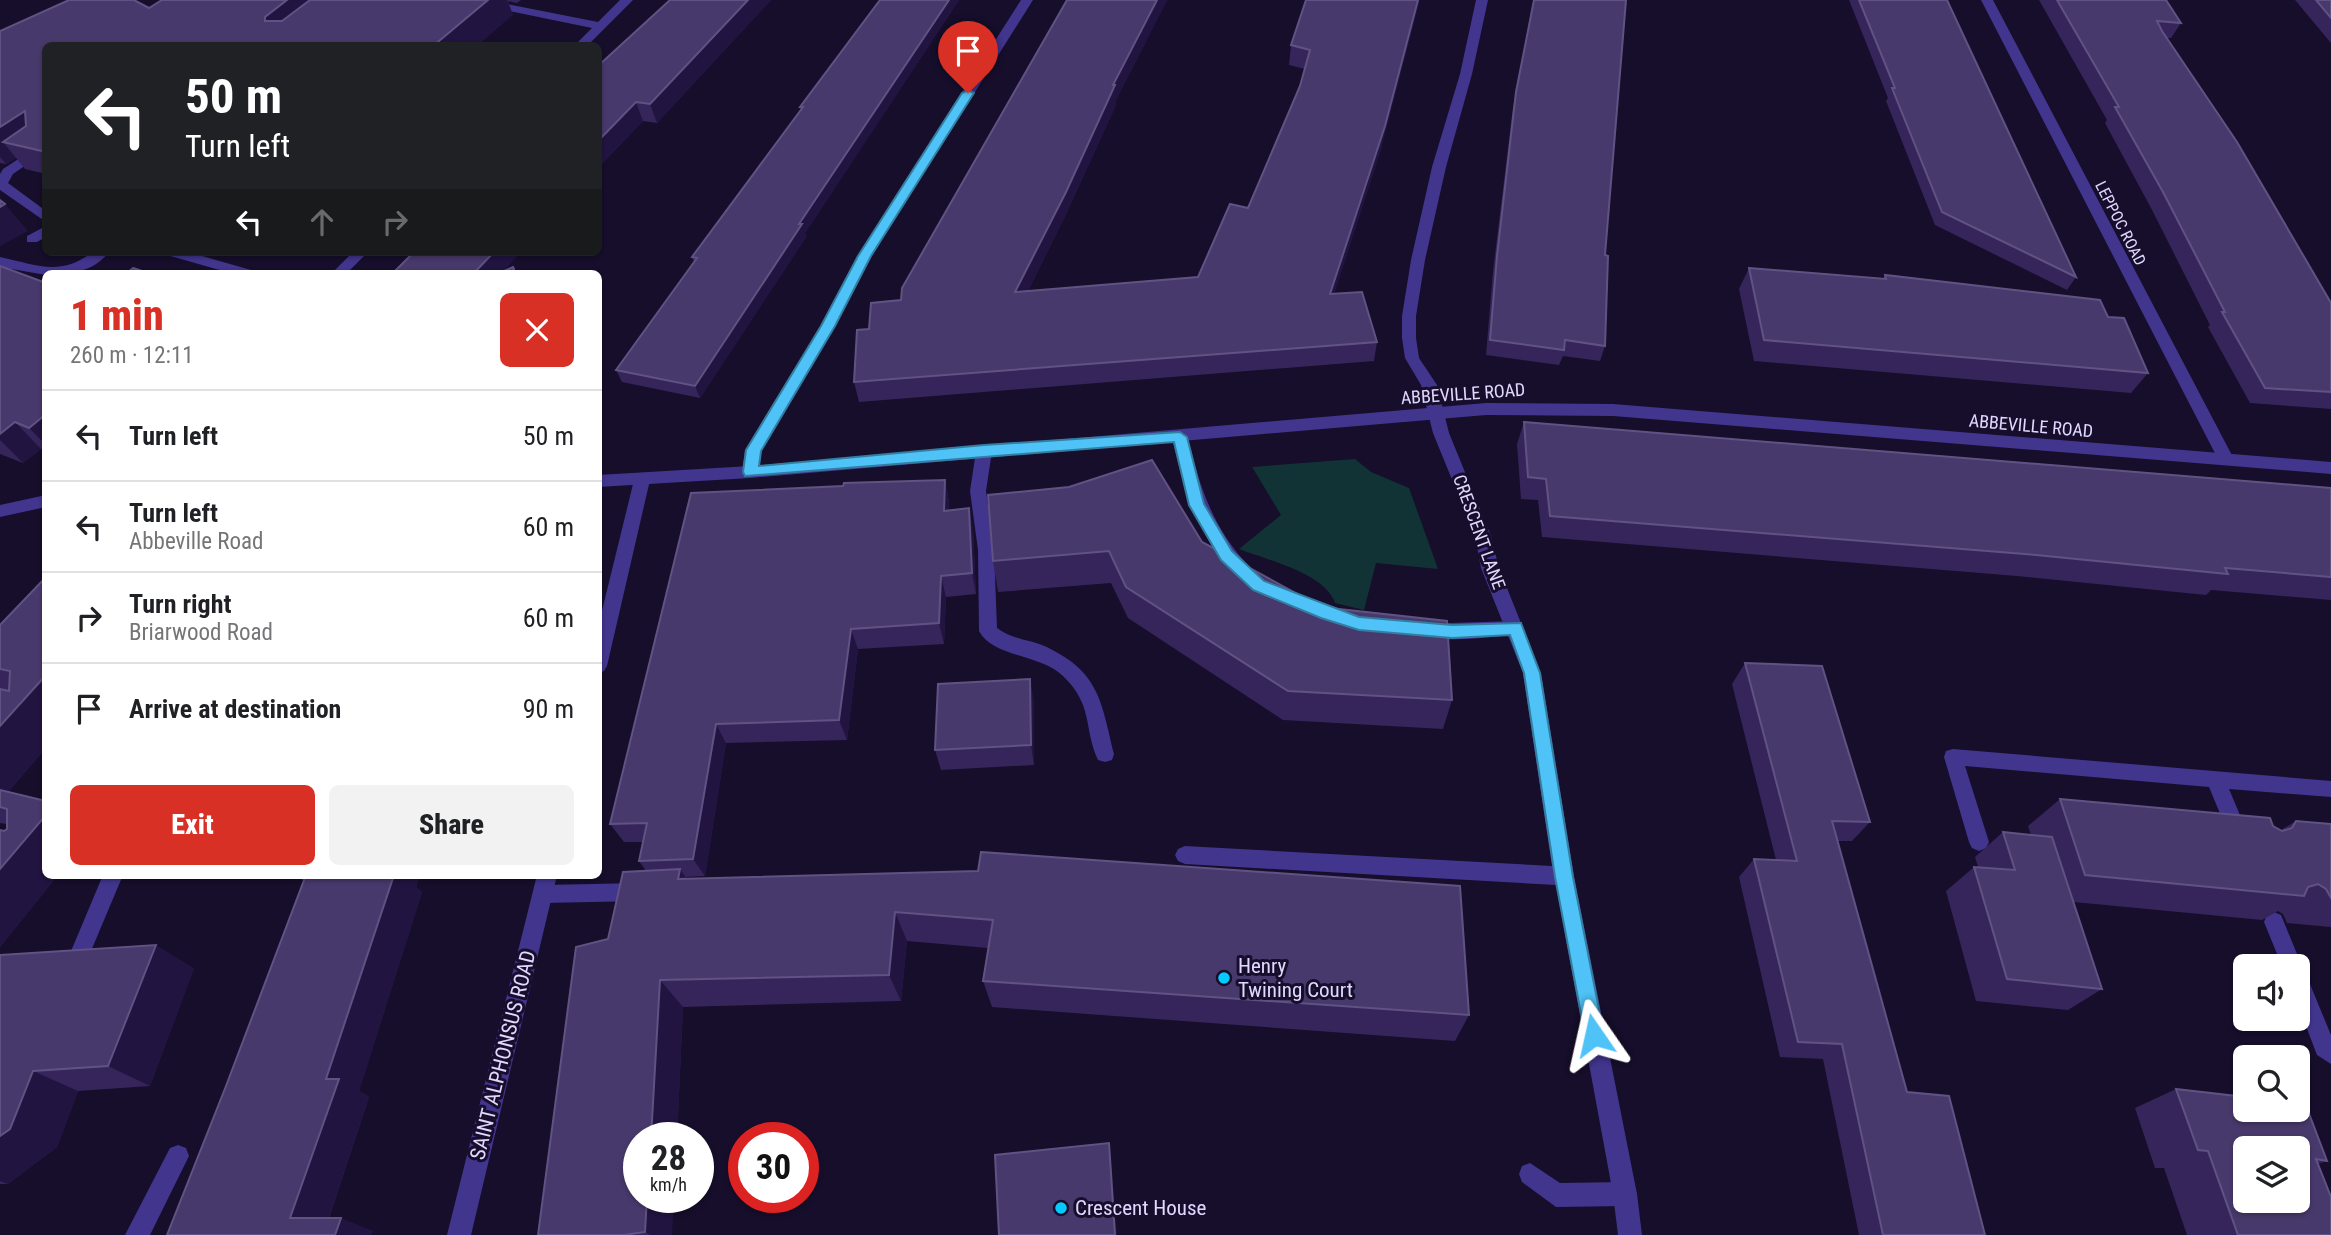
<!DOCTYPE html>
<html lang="en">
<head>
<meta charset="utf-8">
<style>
  :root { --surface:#fff; --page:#f2f2f2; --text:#202124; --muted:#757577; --line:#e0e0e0; --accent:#d93025 }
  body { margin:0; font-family:"Roboto Condensed",sans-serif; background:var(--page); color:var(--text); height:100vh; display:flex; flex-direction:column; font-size:26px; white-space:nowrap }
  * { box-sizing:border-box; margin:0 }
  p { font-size:23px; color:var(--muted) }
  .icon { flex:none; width:38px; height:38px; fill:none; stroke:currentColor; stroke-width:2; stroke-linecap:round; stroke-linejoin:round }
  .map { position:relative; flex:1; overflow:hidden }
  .sheet { position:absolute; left:42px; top:270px; width:560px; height:609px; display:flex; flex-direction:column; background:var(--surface); border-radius:10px; box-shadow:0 2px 5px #0004 }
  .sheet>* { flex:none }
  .top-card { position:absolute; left:42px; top:42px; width:560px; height:214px; border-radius:10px; box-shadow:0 2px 5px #0004; background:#202124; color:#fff; overflow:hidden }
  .buttons { position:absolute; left:2233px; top:954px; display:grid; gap:14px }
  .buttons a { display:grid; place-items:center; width:77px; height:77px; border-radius:10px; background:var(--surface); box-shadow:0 2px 5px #0004; font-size:35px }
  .speed { position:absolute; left:623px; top:1122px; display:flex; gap:14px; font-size:35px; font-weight:700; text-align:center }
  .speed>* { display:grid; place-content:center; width:91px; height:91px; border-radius:50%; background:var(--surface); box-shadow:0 2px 5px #0004; line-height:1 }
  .speed small { font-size:18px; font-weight:400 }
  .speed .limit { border:10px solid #d22; background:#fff; color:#111 }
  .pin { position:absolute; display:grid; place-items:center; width:60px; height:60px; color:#fff; margin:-72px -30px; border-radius:50% 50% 50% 0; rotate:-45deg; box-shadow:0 0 7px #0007 }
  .pin .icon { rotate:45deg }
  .me { position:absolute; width:77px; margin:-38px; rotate:349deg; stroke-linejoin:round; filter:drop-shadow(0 0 5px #0008) }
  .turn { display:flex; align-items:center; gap:24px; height:147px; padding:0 28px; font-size:32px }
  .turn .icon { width:91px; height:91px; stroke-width:2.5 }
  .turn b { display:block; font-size:49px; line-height:60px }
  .lanes { display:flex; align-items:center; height:66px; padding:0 28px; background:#0003; justify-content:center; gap:35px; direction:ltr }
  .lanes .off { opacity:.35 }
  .round { display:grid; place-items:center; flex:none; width:74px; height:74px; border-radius:10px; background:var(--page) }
  .headline { display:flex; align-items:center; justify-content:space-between; height:119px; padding:0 28px }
  h1 { font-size:42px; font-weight:800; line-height:52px; color:var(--accent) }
  .primary-button { display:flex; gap:14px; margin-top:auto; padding:14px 28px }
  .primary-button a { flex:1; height:80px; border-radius:10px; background:var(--accent); color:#fff; font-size:28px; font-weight:800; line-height:80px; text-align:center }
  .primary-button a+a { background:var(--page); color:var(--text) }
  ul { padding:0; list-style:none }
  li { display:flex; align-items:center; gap:21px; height:91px; padding:0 28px; border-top:2px solid var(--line) }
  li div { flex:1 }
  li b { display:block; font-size:26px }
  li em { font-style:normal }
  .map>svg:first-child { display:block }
</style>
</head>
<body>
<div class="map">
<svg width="2331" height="1235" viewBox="0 0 2331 1235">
  <rect width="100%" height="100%" fill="#160e2b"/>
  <path fill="#113336" d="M1355 459 1371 472 1409 488 1438 569 1376 563 1364 610 1335 603C1325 573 1267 560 1239 549L1281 515 1252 467Z"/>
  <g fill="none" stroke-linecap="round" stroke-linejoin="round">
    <path fill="#42358e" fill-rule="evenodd" d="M46 141V151L13 174 8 183 46 211V222L0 190V174L3 169Z
      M46 226V237L37 242H27V236Z
      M93 252H109C91 274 72 273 46 273V275L0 267V257C38 265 59 277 93 252Z
      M165 252H188L251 270 253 273H230L167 255Z
      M1180 431 1188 437C1199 486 1213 528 1248 565L1251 570 1248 575H1236C1199 535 1183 489 1172 437Z
      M984 445 992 451 986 491 994 550 997 628C1014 640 1024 638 1042 645 1099 670 1101 700 1114 754L1112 760 1105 762 1098 760C1083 727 1094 706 1063 676 1040 654 992 657 979 631L978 550 970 491 976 451Z
      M1515 621 1521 623 1524 628 1521 633 1515 635C1485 637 1447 644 1418 634L1415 629 1418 624Z
      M1953 749 2331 781V797L2229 789 2248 834 2245 840 2238 843 2231 840 2209 787 1965 766 1989 842 1986 848 1979 851 1972 848 1969 842 1944 757 1946 751Z
      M103 875H123L83 970 76 973 69 970 66 963Z
      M641 883 648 885 651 892 648 899 641 901 543 903 536 901 533 894 536 887 543 885Z
      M2274 912 2281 915 2302 966 2301 970 2305 972 2331 1035V1064L2317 1055 2298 1005V966H2282L2264 922 2267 915Z
      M178 1145 186 1148 189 1156 150 1235H125L170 1148Z
      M1530 1163 1560 1183 1625 1182 1633 1186 1637 1194 1633 1202 1625 1206 1556 1207 1522 1182 1519 1174 1522 1166Z"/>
    <path fill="#42358e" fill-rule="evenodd" d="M464 0H487L598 22 620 0H633L587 46H574L592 28 470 3Z
      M1021 0H1033L872 255 835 326 761 450 756 476H744L742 472 745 450 821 326 858 255Z
      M1476 0H1488L1472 74 1446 167 1425 260 1416 316V338L1419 358 1437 385 1449 433 1491 536 1499 568 1541 673 1574 876 1637 1194 1642 1235H1618L1613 1194 1556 885 1185 864 1178 861 1175 855 1178 849 1185 846 1552 866 1523 673 1481 568 1475 536 1433 433 1421 385 1405 358 1402 338V316L1411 260 1432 167 1460 74Z
      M1981 0H1993L2235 461 2233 465H2221L2219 461Z
      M353 252H368L347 273H332Z
      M642 474 650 480 607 666 604 671 598 673V627L634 480Z
      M537 875H557L471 1235H447Z"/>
    <path fill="#42358e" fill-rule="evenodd" d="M1486 403 1613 404 2331 462V474L1613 416 1486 415 750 478 598 487V475L750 466Z
      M46 495V507L0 517V505Z"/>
  </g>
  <path fill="#36255a" d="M162 0H521L517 3 508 1 513 15 46 46V174L25 169 16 158 6 164 0 163V31L149 8Z
    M670 0H771L657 123 643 121 598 168V66Z
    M880 0H959L805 233 806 237 700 398 622 382 616 370 694 262 692 257 801 111 800 107Z
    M1067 0H1167L1116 100V105L1067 212 1028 291 1198 277 1248 208 1300 86 1305 69 1289 65 1291 45 1306 0 1382 146 1334 294 1377 342 1374 361 859 402 854 382 869 329 901 300Z
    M1534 0H1626L1605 255V346L1600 361 1563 356 1559 365 1486 355 1493 271 1513 107Z
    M1849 0H1947L2076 277 2067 290 1935 225 1886 101 1888 98Z
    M2039 0H2166L2181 23 2171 38H2166L2331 303V409L2250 403 2208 327 2210 325 2151 208 2105 123 2107 120Z
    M2295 0H2331V43Z
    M0 266 46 283V450L41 449 23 463 0 454Z
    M1749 268 1883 279 1885 275 2108 317 2148 373 2131 393 1754 361 1739 289Z
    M1524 422 2331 488V600L2211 590 2206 595 2017 576 1542 537 1538 500 1521 499 1517 444Z
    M945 480 949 502V510L969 508 973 530 976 594 946 597 944 644 858 649 847 740 726 743 705 876 685 877 686 879 978 871 1469 1015 1455 1041 992 1007 983 981 988 948 907 941 901 1001 683 1007 677 1138H639L672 1235H538L608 939 646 871 639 861 643 842H624L610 824 843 486Z
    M1202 542 1452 700 1443 729 1283 720 1128 618 1111 583 998 592 993 561Z
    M46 577V748L8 792 46 875H58L0 947V830L4 831 7 829V824L0 823V689L1 690 0 689V625Z
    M1745 663 1870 822 1852 841H1837L1907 1092 1985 1235H1859L1823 1059 1780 1057 1739 877 1754 859 1776 860 1732 684Z
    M1034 700V765L941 770 935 750Z
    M2060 799 2273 826 2281 830 2296 821 2331 824V927L2287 923 2283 914 2278 911 2262 920 2074 902 2102 989 2068 1010 1976 1001 1946 891 1974 867H1978L1975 857 2003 832 2031 835 2028 826Z
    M296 875H420L416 887 422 892 359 1091 369 1097 329 1218 373 1231 167 1235 226 1086 304 881Z
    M0 955 194 968 150 1086 78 1091 57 1147 8 1184H0Z
    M2176 1089 2327 1161 2318 1164 2331 1235H2187L2164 1168H2155L2135 1108Z"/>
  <path fill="#211440" d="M287 0H336L280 44 265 21V17Z
    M488 0H507L513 15 477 46H433Z
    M748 0H771L657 123 650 104Z
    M949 0H959L805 233 806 237 700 398 695 386 799 224Z
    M1157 0H1167L1116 100V105L1067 212 1018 311 1015 292 1113 85Z
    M1418 0H1420L1382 146 1328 313 1330 294Z
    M636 102 643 121 598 168V141Z
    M25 111 31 148 3 142 16 158 6 164 0 157V127Z
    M5 204 28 231 0 246V207Z
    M494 252H521L502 273H474Z
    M46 414V445L29 428Z
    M15 422 41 449 23 463 0 440V434Z
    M945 480 949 502 948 532 944 511Z
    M969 508 973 530 976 594 972 573Z
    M941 576 946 597 944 644 939 623Z
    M851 629 858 649 847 740 839 720Z
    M46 675V748L0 801V726Z
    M1030 679 1034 700V765L1031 745Z
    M716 724 726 743 705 876 693 859Z
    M46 815V875H58L0 947V869Z
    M680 869 701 900 678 879Z
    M394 875H420L416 887 422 892 359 1091 369 1097 324 1232 290 1218 326 1079Z
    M895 912 907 941 901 1001 889 975Z
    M156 945 194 968 150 1086 108 1066Z
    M660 980 683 1007 677 1138H651Z
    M33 1071 78 1091 57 1147 8 1184 0 1181V1136Z
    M1109 1143 1112 1170 1117 1235H1115Z
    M647 1197H674L672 1235H650L645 1232Z
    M341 1218 373 1231 371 1235H335Z"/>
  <path fill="#48396c" stroke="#605283" stroke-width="2" fill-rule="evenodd" d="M69 0H134L149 8 162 0H287L265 17V21H282L310 0H488L433 46H46V152L3 142 26 126 25 111 0 127V31Z
    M670 0H748L650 104 636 102 598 141V66Z
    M880 0H949L799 224H802L695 386 616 370 697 258 692 257 803 107H800Z
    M1067 0H1157L1113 85H1115L1066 192 1015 292 1198 277 1230 204 1248 208 1300 86 1310 50 1291 45 1306 0H1418L1385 126 1330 294 1362 292 1377 342 854 382 857 330 869 329 871 303 901 300 902 288Z
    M1534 0H1626L1605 255 1608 256 1605 346 1565 340 1564 350 1490 340 1497 256 1516 92Z
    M1859 0H1947L2076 277 1942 212 1892 88H1895Z
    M2057 0H2166L2181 23 2157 21 2162 31 2237 142 2331 303V392L2265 388 2222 312H2225L2163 192 2115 107H2119Z
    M2316 0H2331V18Z
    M0 200 5 204 0 207Z
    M414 252H494L474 273H393Z
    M0 266 46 283V414L29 428 15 422 0 434Z
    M513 267 514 269 510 273H500Z
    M133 268 148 273H127Z
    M1749 268 1886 279 1885 275 2100 300 2108 317 2124 318 2148 373 1764 340Z
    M1524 422 2331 488V577L2225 568 2228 574 2036 555 1550 516 1546 479 1528 477Z
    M1152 460 1202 542 1321 607 1447 621 1452 700 1288 691 1126 587 1109 551 993 561 988 495 1069 487Z
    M945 480 944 511 969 508 972 573 941 576 939 623 851 629 839 720 716 724 693 859 639 861 647 823 610 824 691 493 843 486 844 483Z
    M46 577V675L0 726V689L9 691 10 671 0 669V625Z
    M1745 663 1822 666 1870 822 1832 821 1907 1092 1949 1096 1985 1235H1883L1842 1044 1798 1042 1754 859 1797 861Z
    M1030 679 1031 745 935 750 938 684Z
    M0 790 46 801V815L0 869V830L4 831 7 829V809L0 807Z
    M2060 799 2270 818 2273 826 2282 831 2292 828 2296 821 2331 824V898L2326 889 2318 884 2308 887 2304 896 2085 875Z
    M2003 832 2052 837 2102 989 2007 979 1974 867 2015 870Z
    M981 852 1460 886 1469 1015 983 981 993 920 895 912 889 975 660 980 651 1138H639V1197H647L645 1232 624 1235H538L576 947 608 939 623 872 680 869 678 879 978 871Z
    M306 875H394L326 1079H339L290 1218H341L335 1235H167L226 1086Z
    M156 945 108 1066 33 1071 10 1129 0 1136V955Z
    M2176 1089 2245 1097V1110H2298V1103H2305L2327 1161 2316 1159 2331 1197V1235H2238L2208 1151 2198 1150ZM2245 1148H2298V1200H2245Z
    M1109 1143 1115 1235H999L995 1155Z"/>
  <path fill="#4fc3f7" stroke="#337fa1" stroke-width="2" d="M968 90 974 93 871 256 835 326 761 451 759 466 984 445 1180 432 1187 437 1204 504 1232 551 1264 581 1359 617 1452 625 1521 623 1540 673 1573 877 1604 1035 1601 1042 1594 1045 1587 1042 1585 1035 1555 877 1524 673 1510 635 1452 638 1359 630 1321 618 1253 590 1221 560 1189 505 1174 442 745 476 743 472 746 450 821 326 858 256 962 93Z"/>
  <g fill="#04caff" stroke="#160e2b" stroke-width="2.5">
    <circle cx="1224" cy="978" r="7"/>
    <circle cx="1061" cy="1208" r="7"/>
  </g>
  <g text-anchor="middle" stroke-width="6" stroke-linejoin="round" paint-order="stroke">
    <g font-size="16" fill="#e1d8ff" stroke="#160e2b">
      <text transform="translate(2121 223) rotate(63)" y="6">LEPPOC ROAD</text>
    </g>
    <g font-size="18" fill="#e1d8ff" stroke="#160e2b">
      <text transform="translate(1463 394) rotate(-4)" y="6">ABBEVILLE ROAD</text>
      <text transform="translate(2031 426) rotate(5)" y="6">ABBEVILLE ROAD</text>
      <text transform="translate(1479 532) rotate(70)" y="6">CRESCENT LANE</text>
    </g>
    <g font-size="21" fill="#e1d8ff" stroke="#160e2b" text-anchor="start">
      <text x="1238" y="973">Henry<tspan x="1238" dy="24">Twining Court</tspan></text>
      <text x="1075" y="1215">Crescent House</text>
    </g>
    <g font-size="21" fill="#e1d8ff" stroke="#160e2b">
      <text transform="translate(503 1055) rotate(-76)" y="7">SAINT ALPHONSUS ROAD</text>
    </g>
  </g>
</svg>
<div class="buttons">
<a><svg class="icon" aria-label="sound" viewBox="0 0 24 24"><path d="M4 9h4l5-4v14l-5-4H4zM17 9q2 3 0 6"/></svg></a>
<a><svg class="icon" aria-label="search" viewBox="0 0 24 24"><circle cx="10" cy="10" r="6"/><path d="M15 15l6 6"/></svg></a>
<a><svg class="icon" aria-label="layers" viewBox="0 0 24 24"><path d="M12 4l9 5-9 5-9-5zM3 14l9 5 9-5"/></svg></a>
</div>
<div class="speed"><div>28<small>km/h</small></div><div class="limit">30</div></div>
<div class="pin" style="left:968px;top:93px;background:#d93025"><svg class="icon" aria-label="arrive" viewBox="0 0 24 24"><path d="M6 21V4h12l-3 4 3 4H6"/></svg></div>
<svg class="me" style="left:1594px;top:1035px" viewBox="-20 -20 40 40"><path d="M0-17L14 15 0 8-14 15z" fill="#4fc3f7" stroke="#fff" stroke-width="4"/></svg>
<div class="top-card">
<div class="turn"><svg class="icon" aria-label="left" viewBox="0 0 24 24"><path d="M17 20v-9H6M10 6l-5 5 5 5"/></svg><div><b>50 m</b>Turn left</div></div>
<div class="lanes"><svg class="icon" aria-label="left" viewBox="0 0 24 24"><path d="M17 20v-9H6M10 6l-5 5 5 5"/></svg><svg class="icon off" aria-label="ahead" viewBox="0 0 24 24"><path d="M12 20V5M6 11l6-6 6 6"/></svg><svg class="icon off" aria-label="right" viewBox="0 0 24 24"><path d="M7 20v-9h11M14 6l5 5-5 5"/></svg></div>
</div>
<section class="sheet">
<div class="headline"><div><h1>1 min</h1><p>260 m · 12:11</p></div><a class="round" style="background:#d93025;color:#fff"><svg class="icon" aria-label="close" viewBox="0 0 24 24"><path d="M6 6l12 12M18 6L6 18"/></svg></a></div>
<ul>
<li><svg class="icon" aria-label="left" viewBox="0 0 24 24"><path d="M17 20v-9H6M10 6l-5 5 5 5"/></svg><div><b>Turn left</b></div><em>50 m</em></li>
<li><svg class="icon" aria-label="left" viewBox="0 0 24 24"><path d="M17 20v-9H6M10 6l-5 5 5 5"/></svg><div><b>Turn left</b><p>Abbeville Road</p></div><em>60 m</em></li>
<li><svg class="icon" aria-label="right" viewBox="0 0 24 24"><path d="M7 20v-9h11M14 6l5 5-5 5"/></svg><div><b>Turn right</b><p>Briarwood Road</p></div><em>60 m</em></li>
<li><svg class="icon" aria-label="arrive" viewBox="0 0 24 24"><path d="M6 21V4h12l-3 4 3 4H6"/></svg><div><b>Arrive at destination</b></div><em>90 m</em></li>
</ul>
<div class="primary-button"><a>Exit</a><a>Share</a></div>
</section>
</div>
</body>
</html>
